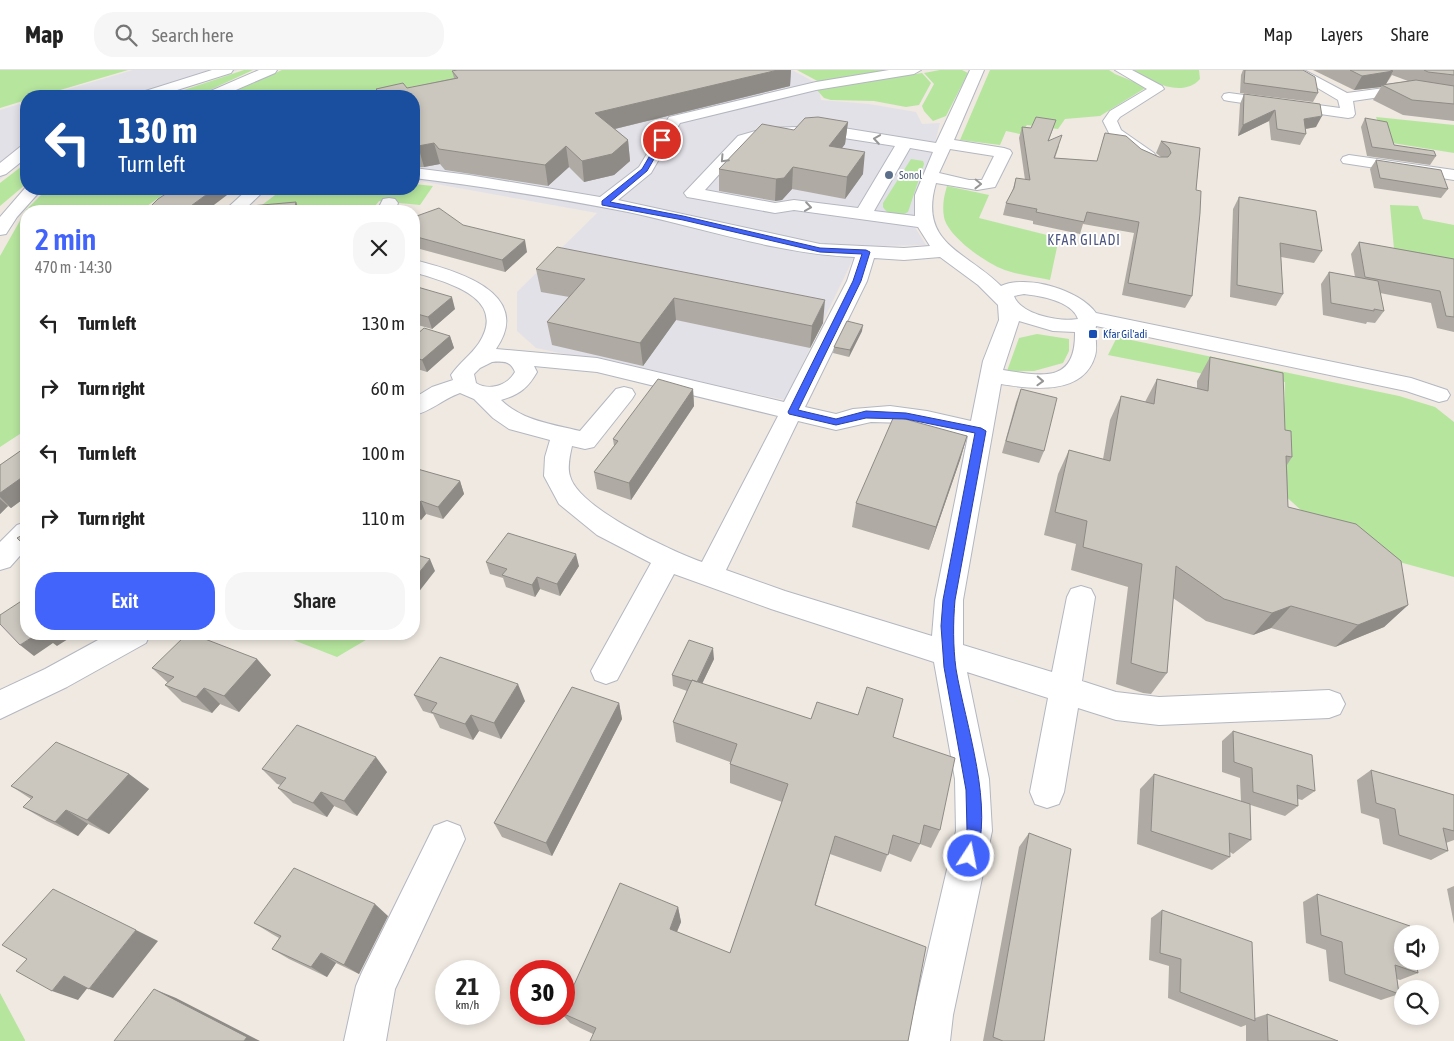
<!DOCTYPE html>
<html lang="en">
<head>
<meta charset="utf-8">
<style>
  :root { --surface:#fff; --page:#f6f6f6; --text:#222; --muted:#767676; --line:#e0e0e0; --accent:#4264fb }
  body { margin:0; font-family:"Asap Condensed",sans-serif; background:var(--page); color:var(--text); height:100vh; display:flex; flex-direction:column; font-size:19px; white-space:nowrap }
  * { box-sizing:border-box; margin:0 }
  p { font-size:16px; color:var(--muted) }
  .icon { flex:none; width:28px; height:28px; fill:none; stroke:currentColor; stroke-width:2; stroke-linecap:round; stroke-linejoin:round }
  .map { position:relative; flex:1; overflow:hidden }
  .details { position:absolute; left:20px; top:135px; width:400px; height:435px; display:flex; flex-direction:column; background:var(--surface); border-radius:20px; box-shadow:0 2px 8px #0003 }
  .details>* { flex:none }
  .hud { position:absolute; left:20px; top:20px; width:400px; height:105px; border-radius:20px; box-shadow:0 2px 8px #0003; background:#1a4fa0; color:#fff; overflow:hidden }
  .buttons { position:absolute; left:1394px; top:855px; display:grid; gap:10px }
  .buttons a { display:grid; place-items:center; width:45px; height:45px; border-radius:50%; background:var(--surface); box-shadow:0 2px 8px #0003; font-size:25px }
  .speed { position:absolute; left:435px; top:890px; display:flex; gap:10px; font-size:25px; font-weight:700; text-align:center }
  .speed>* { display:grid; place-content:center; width:65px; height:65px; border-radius:50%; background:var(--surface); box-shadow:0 2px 8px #0003; line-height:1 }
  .speed small { font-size:12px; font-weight:400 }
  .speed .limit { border:8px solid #d22; background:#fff; color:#111 }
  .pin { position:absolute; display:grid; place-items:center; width:42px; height:42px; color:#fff; margin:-21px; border:2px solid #fff; border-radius:50%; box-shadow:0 1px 5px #0007 }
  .me { position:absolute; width:55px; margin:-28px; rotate:11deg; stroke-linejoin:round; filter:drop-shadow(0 0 4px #0008) }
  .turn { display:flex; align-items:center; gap:18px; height:105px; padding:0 15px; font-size:22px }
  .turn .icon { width:65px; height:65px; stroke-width:2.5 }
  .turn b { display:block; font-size:35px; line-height:42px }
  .round { display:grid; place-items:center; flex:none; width:52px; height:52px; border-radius:20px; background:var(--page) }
  .headline { display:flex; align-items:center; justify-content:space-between; height:85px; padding:0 15px }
  h1 { font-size:30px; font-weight:600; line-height:38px; color:var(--accent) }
  .button { display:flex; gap:10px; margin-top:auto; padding:10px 15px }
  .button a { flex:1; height:58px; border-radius:20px; background:var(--accent); color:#fff; font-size:20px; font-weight:600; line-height:58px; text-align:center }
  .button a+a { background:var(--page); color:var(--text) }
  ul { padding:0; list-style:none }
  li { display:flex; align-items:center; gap:15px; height:65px; padding:0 15px }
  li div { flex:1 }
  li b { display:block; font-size:19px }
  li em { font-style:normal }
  header { display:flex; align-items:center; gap:30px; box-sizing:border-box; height:70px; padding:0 25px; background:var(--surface); border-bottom:1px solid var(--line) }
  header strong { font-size:24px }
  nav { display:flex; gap:28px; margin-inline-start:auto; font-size:18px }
  .search { width:350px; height:45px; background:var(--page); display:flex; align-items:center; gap:12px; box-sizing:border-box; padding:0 18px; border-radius:20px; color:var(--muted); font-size:19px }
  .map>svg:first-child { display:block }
</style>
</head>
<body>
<header>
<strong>Map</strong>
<div class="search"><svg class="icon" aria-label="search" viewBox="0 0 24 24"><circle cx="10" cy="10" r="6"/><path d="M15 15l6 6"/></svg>Search here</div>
<nav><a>Map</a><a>Layers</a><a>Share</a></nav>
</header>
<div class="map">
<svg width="1454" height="971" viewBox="0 0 1454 971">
  <rect width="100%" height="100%" fill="#efe9e1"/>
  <path fill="#e3e1e8" d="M133 0H238L161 26H45Z
    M506 0H792L818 14 821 30 869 34 916 42 922 54 940 53 930 93 915 138 913 154 926 175 877 176 854 187 785 330 536 278 517 261V222L597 143 414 110V26H374Z
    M26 32V90L0 109V40Z"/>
  <path fill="#b6e59e" d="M0 0H128L40 26H26V30L0 38Z
    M244 0H253L197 26H166Z
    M282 0H497L365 26H224Z
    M797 0H890L823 14Z
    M940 0H962L968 3 946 46 933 51 924 41 922 36 934 14 924 3Z
    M990 0H1109L1115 4 1147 17 1100 46 1065 49 1058 59 1027 55 1020 64 1006 61 1000 75 960 70Z
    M1134 0H1199L1200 9C1183 28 1152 13 1134 0Z
    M922 3 931 13 919 35 906 37 874 31 831 30 824 28 816 19Z
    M1376 47 1454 55V83L1386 72Z
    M911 89 923 91 924 94 908 142C898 148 889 146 883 137V133Z
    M26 93V114L0 136V113Z
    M414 114 433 116 420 135 379 131 371 141 319 140 320 136 258 138 283 119H414Z
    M947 116 989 125 979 148 1059 168 1050 210C1036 207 1021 205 1008 201 989 196 947 166 944 147 942 136 944 126 947 116Z
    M47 119H171L140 141H26V360L0 377V186L26 140Z
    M1390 135 1418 136 1423 149 1454 155V192L1394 179Z
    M1037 264 1069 269V281L1063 293 1034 301H1007L1019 268Z
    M1117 267 1399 326 1435 337 1454 352V507L1341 476 1282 423 1285 312 1204 304 1108 285Z
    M278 564H376L337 587Z
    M0 923 25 970V971H0Z"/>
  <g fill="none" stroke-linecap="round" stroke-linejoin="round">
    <defs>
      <path id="minor" d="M212 0H233L231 3 158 26H137L139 23Z
        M259 0H277L275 3 222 26H204L206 23Z
        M889 0H921L914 4 816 20 680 53 651 103 618 130 820 174 904 178 930 176 918 157 794 140 775 143 693 128 687 127 684 123 738 66 766 58 831 56 936 73 970 0H984L954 70 1004 78 1010 80 1012 83 995 117 977 120 936 113C918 174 966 181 1001 216 1027 204 1080 220 1096 243L1411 308 1447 320 1450 325 1447 330 1439 332 1406 321 1096 256C1094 265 1098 276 1095 286 1083 326 1032 319 1001 314L963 530V575L1052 602 1067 527 1071 519 1081 516 1091 519 1095 527 1082 611 1116 622 1159 627 1329 620 1340 624 1345 634 1340 644 1329 648 1159 655 1116 650 1078 638 1064 722 1059 734 1047 738 1035 734 1030 722 1048 628 967 602 989 709 992 761 953 945 950 971H908L913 945 956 761 955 709 934 592 771 539 674 504 617 610 606 614 595 610 591 601 651 493 597 465 559 434 544 406 545 387 550 370 509 359 493 348 474 329 460 323C443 329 430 342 414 345V328L432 317 453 310 451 305C459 293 471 285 479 273 509 226 444 212 414 202V190C454 200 535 222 496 279L597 288 784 332 847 211 855 187C778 184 703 158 628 142 557 128 485 117 414 108V98L469 105 600 127 639 97 669 47 816 12ZM831 66 895 76 858 138 794 130 775 133 705 120 748 72 766 68ZM910 78 933 82 915 125V146L874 141ZM950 79 994 86 982 110H969L939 103ZM940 187 978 215 998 235 999 250 983 291 971 351 927 341 890 336 853 339 836 344 805 337 867 211 874 188 904 190ZM1024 224C1041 226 1072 231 1078 249 1060 252 1021 245 1014 226ZM1019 251 1053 261 1075 262C1076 314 1042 306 1003 300ZM492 292C503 291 511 291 515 302 507 316 489 321 476 313L474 304 480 298ZM534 296 597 302 778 346 702 492C671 481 578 438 570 406 567 397 570 385 572 376L585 379 594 377 632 329 635 324 632 319 624 317 616 319 580 361C552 354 523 351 501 330 519 325 528 318 537 302ZM798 351 836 360 871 352 908 353 968 366 935 530 932 566 785 521 726 500Z
        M1115 0H1132L1162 16 1164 19 1120 47 1117 51 1121 60 1154 83 1156 86 1154 89H1142L1110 65 1103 51 1110 41 1147 19Z
        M1287 0H1304L1347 23 1407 15 1414 19 1407 23 1353 31 1355 44 1353 47 1348 48 1229 31 1224 30 1222 27 1224 24 1229 23 1340 38 1338 30Z
        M26 75V88L6 104 0 106V93L20 77Z
        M1349 85 1454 100V110L1343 93 1341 90 1343 87Z
        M26 117 42 119 17 147 6 164 0 165V147Z
        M248 119H266L243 141H224Z
        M389 128 395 129 398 133 395 141H377L383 129Z
        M26 452V479L10 497 0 500V472L17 455Z
        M109 564H150L146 573 67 617 0 649V620L45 599Z
        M447 751 460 756 465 769 395 919 386 971H344L356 916 362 902 434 756Z"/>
    </defs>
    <use href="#minor" stroke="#b4b7c1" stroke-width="2"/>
    <use href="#minor" fill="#fff" fill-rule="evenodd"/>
  </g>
  <path fill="#afaba4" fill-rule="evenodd" d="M457 0H791L790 16 615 59 628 70 630 91 614 105 584 112 569 97 548 116 445 100 440 94 424 97H414V26L378 24 376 19 407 18 454 8 452 1Z
    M1243 0H1303L1318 23 1313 32 1240 23 1241 5Z
    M1313 0H1454V51L1403 45 1373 30 1381 17 1354 20ZM1392 5 1408 11 1386 14Z
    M1244 24 1316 57 1306 59V64L1300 75 1271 70 1269 51 1238 66 1240 34Z
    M1365 48 1394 75 1436 86 1430 95 1367 86 1361 57Z
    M1056 50 1049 70 1059 76 1055 88 1097 91 1105 63 1159 87H1161L1156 83 1161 71 1200 78 1196 120 1192 226 1185 238 1122 225 1134 163 1083 154 1080 164 1033 154V151L1003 145 1006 133 1012 122 1016 108 1025 110 1019 68 1022 57 1031 58Z
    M848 52 845 74 842 78 863 104 845 129 792 119 782 130 775 131 719 121V99L794 60Z
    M1376 90 1448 119 1441 128 1374 118 1370 99Z
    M1239 127 1322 181 1314 193 1281 187 1283 224 1276 236 1230 227 1233 139Z
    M414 147 527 182 505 202 420 179 414 174Z
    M1359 172 1454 189V262L1437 258 1431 233 1380 223 1384 241 1375 253 1367 252 1366 254 1323 245 1321 214 1329 202 1355 207 1351 184Z
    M536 199 823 253 810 278 676 250 643 296 552 275 547 252 569 227 541 222Z
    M414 208 419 218 455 239 432 259 414 254Z
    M862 261 849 287 833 283 834 277Z
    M450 266 454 278 427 302 414 298V267Z
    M1210 287 1285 360 1292 387 1287 395 1288 437 1408 535 1384 557 1335 577 1271 558 1253 565 1206 551 1173 528 1167 603 1151 624 1143 623 1116 614 1128 517 1071 500 1076 474 1044 465 1058 404 1069 380 1103 389 1110 350 1121 326 1145 332 1157 309 1197 318V311Z
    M693 319 694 336 631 430 597 419 594 402 614 376 613 369Z
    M1021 319 1044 381 1039 393 1002 383 1016 332Z
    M967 366 960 390 929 480 852 457 856 433Z
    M26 377V427L11 438 8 436 0 444V395Z
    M414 398 460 411 464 424 443 449 426 444 421 450 414 447Z
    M486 492 579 496 560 526 540 519 535 527 506 517 503 508 490 504Z
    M257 589 271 605 239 642 220 634 212 643 182 632 165 615 168 613 152 598Z
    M714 589 702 614 811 649 893 667 940 760 931 778 920 774 911 792 888 783 881 802 830 784 816 835 593 964 570 953 562 944H564L678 837 681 852 677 862 730 883 782 732 730 713V692L676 672 673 652 687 621 673 616 672 605Z
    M414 625 525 631 501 669 479 661 473 670 440 658 433 644 423 641Z
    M619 633 622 649 552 786 502 767 494 753Z
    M1233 661 1315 721 1302 730 1298 729V736L1285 746 1241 732 1240 708 1222 702V671Z
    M262 699 387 702 357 746 334 736 327 747 293 733 278 718 281 715 277 714Z
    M1371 700 1454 725V770L1446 773 1448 781 1431 790 1383 774 1379 749 1361 743 1357 710Z
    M129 704 149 719 109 764 88 754 78 766 47 751 23 737 31 729 11 716Z
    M1154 704 1251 770 1233 784 1230 782V787L1212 800 1137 774 1140 719Z
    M1029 763 1044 971H983L1019 777Z
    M1454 816V854L1447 819Z
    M1317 824 1418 903 1400 910 1397 909 1399 924 1381 930 1329 911 1326 880 1306 873 1303 832Z
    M1162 840 1255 948 1267 944 1338 971H1246V955L1241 957 1168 928 1169 896 1149 890 1151 848Z
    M388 846 359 904 336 893 327 907 289 889 272 879 279 868 272 864 254 853Z"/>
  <path fill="#8e8b86" d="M778 0H791L790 16 598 63 595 43Z
    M1393 1 1385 16 1382 15 1381 17 1354 20 1362 6Z
    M1275 40 1269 51 1238 66 1243 55Z
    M1322 46 1316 57 1298 60 1304 49Z
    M848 52 845 74 827 98 829 76Z
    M628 70 630 91 614 105 584 112 582 91Z
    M434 73 440 94 424 97 418 76Z
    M566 76 569 97 548 116 545 95Z
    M865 82 863 104 845 129 847 107Z
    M793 97 792 119 782 130 775 131 776 109Z
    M214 119H235L206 141H184Z
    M296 132 300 141H294Z
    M525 170 527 182 505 202 502 190Z
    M416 208 420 221 414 225V210Z
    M452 227 455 239 432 259 428 247Z
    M674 228 676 250 643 296 640 273Z
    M825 230 823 253 810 278 812 256Z
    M863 255 862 261 849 287 850 280Z
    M450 266 454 278 427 302 422 290Z
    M693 319 694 336 631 430 629 413Z
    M967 366 960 390 929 480 936 457Z
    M24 406 26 409V427L11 438 0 427V423Z
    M460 411 464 424 443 449 438 437Z
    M0 429 8 436 0 444Z
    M421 431 426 444 421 450 415 437Z
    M576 484 579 496 560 526 557 514Z
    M430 489 435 501 414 528V509Z
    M537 507 540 519 535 527 532 515Z
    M1408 535 1384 557 1335 577 1358 555Z
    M1291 536 1271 558 1253 565 1272 543Z
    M37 564H76L57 576 53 573 34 586 20 575Z
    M713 578 714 589 697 624V613Z
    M257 589 271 605 239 642 224 626Z
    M518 614 525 631 501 669 494 653Z
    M204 618 220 634 212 643 196 627Z
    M619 633 622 649 552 786 546 773Z
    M471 645 479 661 473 670 465 654Z
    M376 687 387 702 357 746 344 731Z
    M129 704 149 719 109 764 87 750Z
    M321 722 334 736 327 747 313 733Z
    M66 740 88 754 78 766 55 752Z
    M375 834 388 846 359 904 344 895Z
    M678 837 681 852 672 873 670 859Z
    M136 860 158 871 113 928 89 919Z
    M321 883 336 893 327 907 311 897Z
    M64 906 89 916 78 930 52 921Z
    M154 919 176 928 260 971H244Z"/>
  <path fill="#cbc7bf" stroke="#8e8b86" d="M457 0H778L595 43 628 70 612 84 582 91 566 76 545 95 439 79 434 73 418 76H414V26H369L368 25 380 23 376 19 403 13 407 18 458 8 452 1Z
    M1245 0H1303L1315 7 1318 23 1244 13Z
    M1350 0H1390L1393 1 1362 6Z
    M1424 0H1454V5L1428 2Z
    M1416 10 1454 16V34L1412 30 1382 15Z
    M1244 24 1320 34 1322 46 1304 49 1306 64 1277 59 1275 40 1243 55Z
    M818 47 848 52 829 76 865 82 847 107 793 97 784 108 776 109 719 99 762 54 794 60 805 48Z
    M1036 47 1056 50 1048 71 1062 65 1054 88 1097 91 1105 63 1126 66 1141 79 1159 87H1168L1171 83 1169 78 1161 71 1200 78 1196 120 1201 121 1200 143 1192 226 1128 213 1139 152 1087 142 1084 152 1036 142 1037 139 1006 133 1014 118 1016 108 1030 110 1022 57 1031 58Z
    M1365 48 1387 52 1394 75 1434 81 1436 86 1372 77Z
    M1376 90 1441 100 1448 119 1380 108Z
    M173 119H214L184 141H146L158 129Z
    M1239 127 1316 141 1322 181 1280 173 1283 224 1237 215Z
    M296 132 294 141H250L251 136Z
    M439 138 463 155 525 170 502 190 417 167 414 165V147Z
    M1359 172 1454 189V247L1446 246 1440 221 1365 207Z
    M557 177 825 230 812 256 674 228 640 273 547 252 585 209 536 199Z
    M1329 202 1378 211 1384 241 1374 239V241L1331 233Z
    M414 216 452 227 428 247 414 243Z
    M847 251 863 255 850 280 834 277Z
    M424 258 450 266 422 290 414 287V267Z
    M1210 287 1283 303 1285 360 1291 361 1292 387 1286 386 1288 437 1356 454 1401 491 1408 535 1358 555 1291 536 1272 543 1224 529 1176 496 1167 603 1159 602 1131 593 1142 494 1083 477 1087 451 1055 442 1069 380 1110 391 1121 326 1154 334 1157 309 1208 321Z
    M658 309 693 319 629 413 594 402 618 371 613 369Z
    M1021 319 1057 328 1044 381 1006 371Z
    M894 346 967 366 936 457 856 433Z
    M26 377V407L24 406 0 423V395Z
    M414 398 460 411 438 437 421 431 415 437H414Z
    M26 463V477L17 468Z
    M508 463 576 484 557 514 537 507 532 515 502 505 507 499 486 492Z
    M414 484 430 489 414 509Z
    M26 528V564H37L20 575 0 554V545Z
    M187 564H192L257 589 224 626 204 618 196 627 165 615 174 607 152 598Z
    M689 570 713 578 697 612 692 610V611L672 605Z
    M440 587 518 614 494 653 471 645 465 654 431 642 437 633 414 625Z
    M692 610 811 649 817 632 858 645 867 617 903 629 893 667 955 688 940 760 924 755 920 774 893 765 888 785 835 766 815 835 926 877 908 971H590L596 958 564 944V937L620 813 678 837 670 859 730 883 788 714 730 694 737 674 673 652Z
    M572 617 619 633 546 773 494 753Z
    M297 655 376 687 344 731 321 722 313 733 278 718 286 708 262 699Z
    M1233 661 1312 685 1315 721 1297 715 1298 736 1253 722 1252 698 1234 692Z
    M56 672 129 704 87 750 66 740 55 752 23 737 33 727 11 716Z
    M1371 700 1454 725V761L1443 758 1448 781 1399 765 1395 739 1376 733Z
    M1154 704 1250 734 1251 770 1229 763 1230 787 1151 761Z
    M1029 763 1071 779 1044 971H1003L993 967Z
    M294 798 375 834 344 895 321 883 311 897 272 879 281 866 254 853Z
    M53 819 136 860 89 919 64 906 52 921 16 901 27 889 2 875Z
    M1317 824 1410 856 1412 864H1402V891H1416L1418 903 1395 895 1399 924 1345 904 1342 872 1321 865Z
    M1162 840 1252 872 1255 951 1180 922 1181 889 1160 883Z
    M154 919 247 967 244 971H114Z
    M1267 944 1338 971H1268Z"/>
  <defs><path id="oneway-chevron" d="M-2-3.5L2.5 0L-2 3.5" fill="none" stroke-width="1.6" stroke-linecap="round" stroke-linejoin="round" transform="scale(1.25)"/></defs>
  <g stroke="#969696">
    <use href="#oneway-chevron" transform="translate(877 69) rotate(-171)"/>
    <use href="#oneway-chevron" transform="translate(724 89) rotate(133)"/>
    <use href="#oneway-chevron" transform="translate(978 114) rotate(1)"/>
    <use href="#oneway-chevron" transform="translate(808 137) rotate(8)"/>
    <use href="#oneway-chevron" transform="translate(1040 311) rotate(2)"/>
  </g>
  <path fill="#4264fb" stroke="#2b41a3" d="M662 68 665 70 647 101 610 132 683 146 820 178 866 180 870 182 861 211 798 340 836 349 866 341 906 343 981 358 986 361 955 530C953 553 953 576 956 599 965 653 996 740 974 792L969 794 964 792 962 786 967 760 966 720 944 597 941 556 943 530 975 363 906 349 866 348 836 355 789 344 788 342 853 211 862 184 820 182 683 150 602 135V131L642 99 659 70Z"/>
  <circle fill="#5c6f8a" stroke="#fff" stroke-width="2" cx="889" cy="105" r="5"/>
  <rect fill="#1a4fb4" stroke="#fff" stroke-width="2" x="1088" y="259" width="10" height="10" rx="2.5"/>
  <g text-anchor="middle" stroke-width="4" stroke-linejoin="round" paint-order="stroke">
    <g font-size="11" fill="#4e5e75" stroke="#fff" text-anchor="start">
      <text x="899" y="109">Sonol</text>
    </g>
    <g font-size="11" fill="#164399" stroke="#fff" text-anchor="start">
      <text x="1103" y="268">Kfar Gil'adi</text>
    </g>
    <g font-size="14" letter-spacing="1" fill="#4d5680" stroke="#fff">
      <text x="1084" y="175">KFAR GILADI</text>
    </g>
  </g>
</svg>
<div class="buttons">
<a><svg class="icon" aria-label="sound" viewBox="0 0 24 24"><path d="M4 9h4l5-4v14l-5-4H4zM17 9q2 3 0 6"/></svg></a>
<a><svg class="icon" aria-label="search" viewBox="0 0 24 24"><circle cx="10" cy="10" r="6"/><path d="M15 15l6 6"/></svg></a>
</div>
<div class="speed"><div>21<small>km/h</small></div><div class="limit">30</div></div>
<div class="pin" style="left:662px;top:70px;background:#d93025"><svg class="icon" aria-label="arrive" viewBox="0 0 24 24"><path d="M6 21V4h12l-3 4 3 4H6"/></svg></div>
<svg class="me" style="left:969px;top:786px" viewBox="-20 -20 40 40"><circle r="17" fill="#4264fb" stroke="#fff" stroke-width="3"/><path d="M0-11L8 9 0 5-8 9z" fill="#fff"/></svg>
<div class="hud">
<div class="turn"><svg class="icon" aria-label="left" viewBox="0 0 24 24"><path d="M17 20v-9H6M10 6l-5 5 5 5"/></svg><div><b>130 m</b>Turn left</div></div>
</div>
<section class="details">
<div class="headline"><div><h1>2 min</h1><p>470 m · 14:30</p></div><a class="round"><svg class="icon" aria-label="close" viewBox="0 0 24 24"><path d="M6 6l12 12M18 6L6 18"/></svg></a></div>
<ul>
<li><svg class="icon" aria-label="left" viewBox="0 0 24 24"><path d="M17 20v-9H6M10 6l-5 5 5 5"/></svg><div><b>Turn left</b></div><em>130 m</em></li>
<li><svg class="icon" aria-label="right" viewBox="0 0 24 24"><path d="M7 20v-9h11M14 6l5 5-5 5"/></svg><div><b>Turn right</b></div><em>60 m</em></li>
<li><svg class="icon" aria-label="left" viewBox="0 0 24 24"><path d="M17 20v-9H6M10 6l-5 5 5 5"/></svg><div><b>Turn left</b></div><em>100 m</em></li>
<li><svg class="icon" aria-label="right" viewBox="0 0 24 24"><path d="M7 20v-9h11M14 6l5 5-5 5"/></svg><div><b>Turn right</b></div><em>110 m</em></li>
</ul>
<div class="button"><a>Exit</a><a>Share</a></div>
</section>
</div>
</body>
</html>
